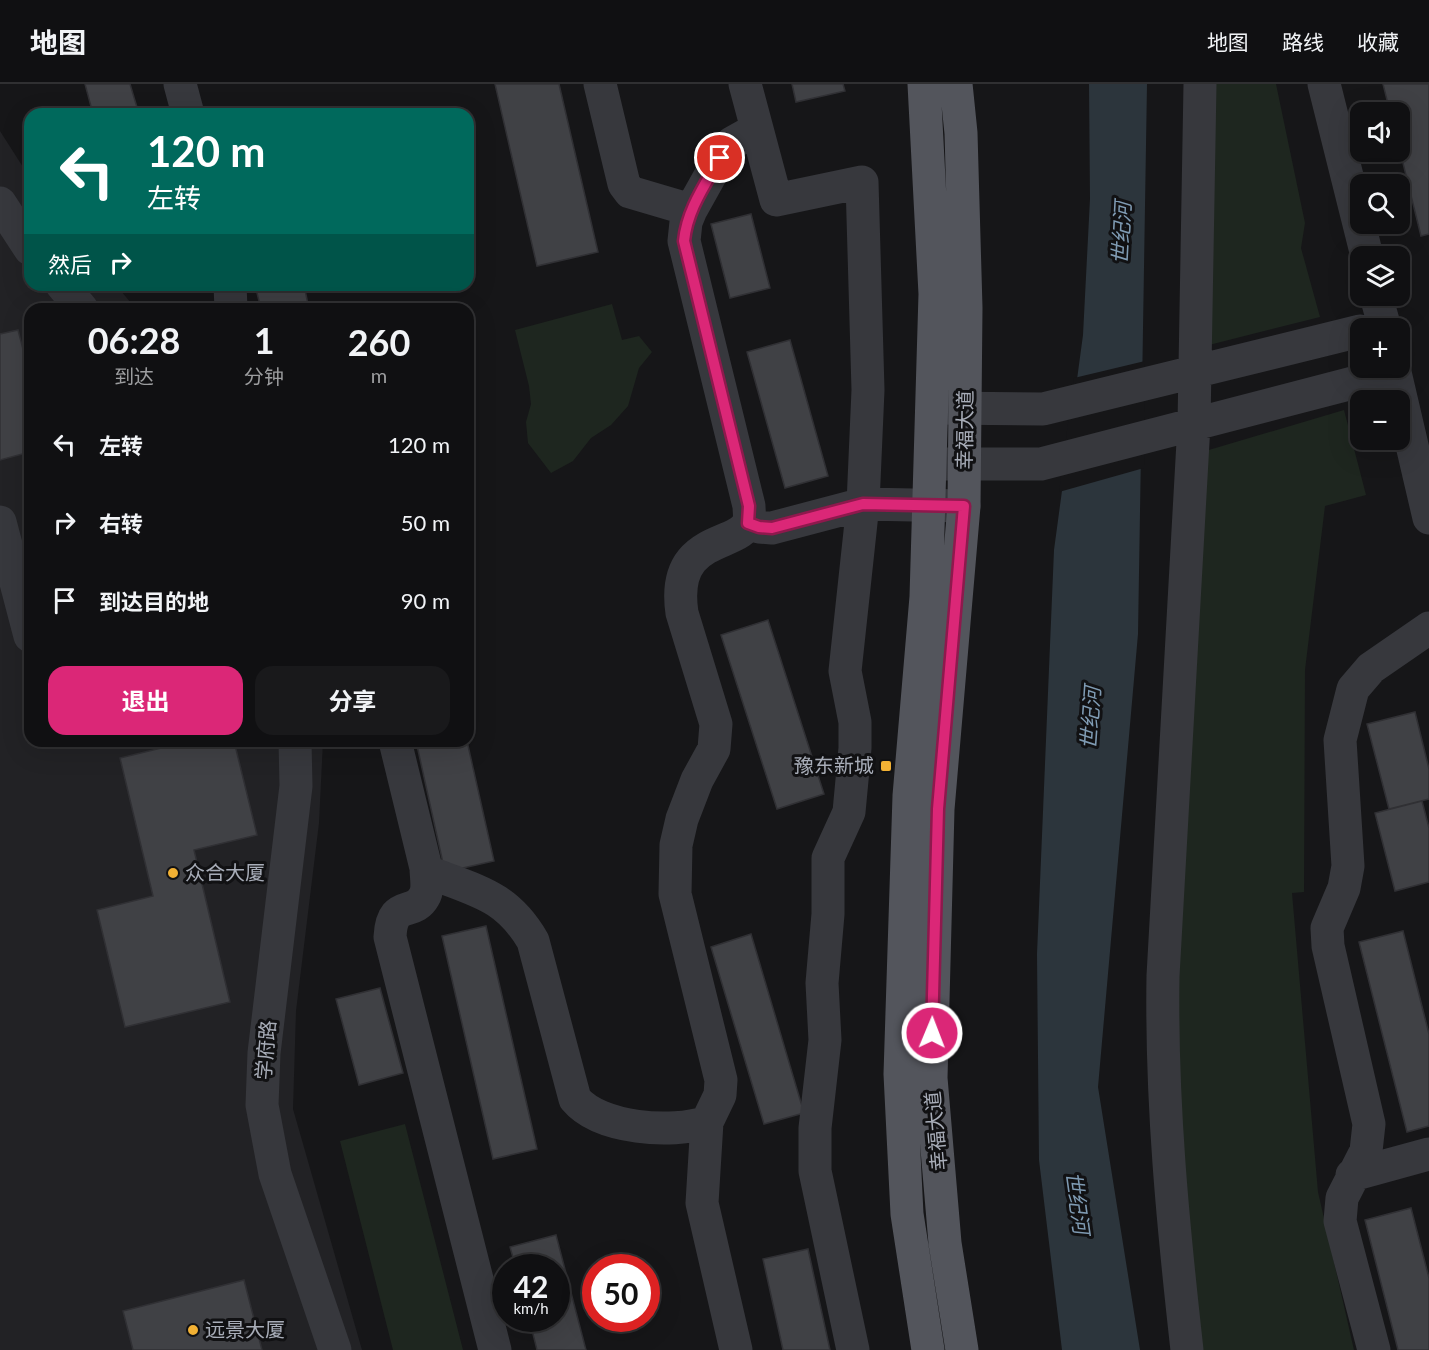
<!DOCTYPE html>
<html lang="zh">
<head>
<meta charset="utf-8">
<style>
  :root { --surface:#101012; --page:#19191b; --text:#f1f3f6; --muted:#9c9d9f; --line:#303032; --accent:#db2777 }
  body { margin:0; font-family:Lato,"Noto Sans SC",sans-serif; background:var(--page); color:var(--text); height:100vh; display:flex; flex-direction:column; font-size:22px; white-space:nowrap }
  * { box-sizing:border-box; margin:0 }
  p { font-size:20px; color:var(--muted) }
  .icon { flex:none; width:33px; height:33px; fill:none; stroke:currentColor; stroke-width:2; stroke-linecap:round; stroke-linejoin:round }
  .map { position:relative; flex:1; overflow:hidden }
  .details { position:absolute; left:24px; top:219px; width:450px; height:444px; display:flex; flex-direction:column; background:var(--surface); border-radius:18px; box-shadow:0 6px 24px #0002,0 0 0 2px var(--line) }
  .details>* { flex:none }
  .banner { position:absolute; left:24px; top:24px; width:450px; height:183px; border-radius:18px; box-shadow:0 6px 24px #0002,0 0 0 2px var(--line); background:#00695c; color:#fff; overflow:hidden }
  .controls { position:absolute; left:1350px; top:18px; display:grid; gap:12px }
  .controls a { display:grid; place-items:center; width:60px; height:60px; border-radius:12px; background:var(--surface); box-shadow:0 6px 24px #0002,0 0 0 2px var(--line); font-size:30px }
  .speed { position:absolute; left:492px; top:1170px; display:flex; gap:12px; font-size:30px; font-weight:700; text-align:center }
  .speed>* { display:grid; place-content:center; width:78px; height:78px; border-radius:50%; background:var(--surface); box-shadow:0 6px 24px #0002,0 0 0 2px var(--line); line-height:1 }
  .speed small { font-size:15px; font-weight:400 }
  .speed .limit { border:9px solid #d22; background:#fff; color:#111 }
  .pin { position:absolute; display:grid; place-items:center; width:51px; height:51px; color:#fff; margin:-26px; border:3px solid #fff; border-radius:50%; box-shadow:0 2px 6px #0007 }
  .me { position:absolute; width:66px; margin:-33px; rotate:1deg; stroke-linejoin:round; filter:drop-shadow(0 0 4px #0008) }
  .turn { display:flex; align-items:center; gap:21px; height:126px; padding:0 24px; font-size:27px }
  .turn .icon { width:78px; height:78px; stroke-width:2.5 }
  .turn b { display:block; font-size:42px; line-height:51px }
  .then { display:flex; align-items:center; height:57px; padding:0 24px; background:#0003; gap:12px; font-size:22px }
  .eta { display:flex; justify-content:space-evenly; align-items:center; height:102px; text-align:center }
  .eta b { font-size:36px; font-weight:700; line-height:42px }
  .cta { display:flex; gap:12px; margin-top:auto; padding:12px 24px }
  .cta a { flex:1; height:69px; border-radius:18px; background:var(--accent); color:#fff; font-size:24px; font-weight:700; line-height:69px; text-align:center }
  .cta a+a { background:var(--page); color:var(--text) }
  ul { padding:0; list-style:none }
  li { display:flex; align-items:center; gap:18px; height:78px; padding:0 24px }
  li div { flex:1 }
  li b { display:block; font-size:22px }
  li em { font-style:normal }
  header { display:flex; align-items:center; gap:36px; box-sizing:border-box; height:84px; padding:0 30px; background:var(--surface); border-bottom:2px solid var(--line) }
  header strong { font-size:28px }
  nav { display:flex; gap:33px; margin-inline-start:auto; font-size:21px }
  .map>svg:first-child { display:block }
</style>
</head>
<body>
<header>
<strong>地图</strong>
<nav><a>地图</a><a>路线</a><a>收藏</a></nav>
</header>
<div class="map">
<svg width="1429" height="1266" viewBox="0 0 1429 1266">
  <rect width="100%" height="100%" fill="#161618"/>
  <path fill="#222225" d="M0 47 30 94V201H116L136 225H30V657H323L319 739 296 927 293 1025 362 1266H0Z"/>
  <path fill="#1e261f" d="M1212 0H1276L1305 139 1301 164 1320 233 1209 261Z
    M612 220 622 256 639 252 652 268 639 284 628 322 611 341 591 354 573 377 551 389 528 359 526 338 531 320 529 302 515 246Z
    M1344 326 1366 411 1325 422 1305 586 1304 808 1292 809 1318 1108 1354 1266H1199L1180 1099 1175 892 1202 368Z
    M405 1040 463 1266H393L340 1057Z"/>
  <path fill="#2c353c" d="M1089 0H1147L1138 550 1098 1003 1140 1266H1062L1039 1076 1037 870 1054 466 1083 251 1090 115Z"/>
  <path fill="#161618" d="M1145 277 1144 384 1059 408 1074 294Z"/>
  <path fill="#404145" stroke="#303034" stroke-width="1.5" d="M85 0H130L139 30H93Z
    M495 0H559L598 168 537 182Z
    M792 0H843L845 7 796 18Z
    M1383 0H1429V150L1421 152 1400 67V28H1390Z
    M751 130 770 204 730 214 711 140Z
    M255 201H304L309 225H261Z
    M18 246 30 292V368L0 376V250Z
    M790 256 828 392 785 404 747 268Z
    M768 536 824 710 777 725 721 551Z
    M1415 628 1429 685V715L1389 725 1367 640Z
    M190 657H234L257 751 194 766 230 918 125 943 97 826 153 812 120 674Z
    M416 657H467L494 777 445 788Z
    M1422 717 1429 744V798L1395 807 1375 729Z
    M486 842 537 1065 493 1075 442 852Z
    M1403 847 1429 950V1042L1407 1048 1359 858Z
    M751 850 804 1029 764 1040 711 863Z
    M380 904 403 989 359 1001 336 915Z
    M1411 1124 1429 1194V1266H1398L1365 1136Z
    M556 1151 586 1266H537L529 1234H556V1184H516L510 1163Z
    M808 1165 830 1266H783L763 1175Z
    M244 1196 262 1266H133L123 1227Z"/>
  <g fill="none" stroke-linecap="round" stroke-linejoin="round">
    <path stroke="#37383d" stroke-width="33" d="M180 0 188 30
      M600 0 624 100 630 108 691 126
      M745 0 776 116 862 98 868 306 863 420 964 422
      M1324 0 1367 172
      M0 119 30 165
      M62 201 82 225
      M230 201 231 225
      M1376 212 1385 244
      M1394 284 1429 434
      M937 324 1043 325 1360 247
      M935 380H1041L1395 288
      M0 438 30 552
      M748 439 759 443 772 444 863 420 845 587 855 638V664L849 728 828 774V830L822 899 825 956 815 1044V1087L853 1266
      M295 657 296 702 264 969 262 1021 275 1090 335 1266
      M395 657 426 784C426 793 429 805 424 813 413 833 392 814 390 853L495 1266
      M436 791C481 808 508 814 533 857L575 1015C600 1045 672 1050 707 1038
      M1352 1091 1429 1070
      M736 1266 702 1119 707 1038 720 1011 721 996 675 810 676 761 682 735 697 696 714 665 716 640 682 529C670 448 742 465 749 436 750 432 749 426 749 422L684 157 686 138 691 126 720 74 732 59 757 45
      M1187 1266C1173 1141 1161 1018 1163 892L1194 340 1200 0
      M1374 1266 1340 1137 1342 1114 1366 1067 1369 1040 1328 862 1327 844 1344 804 1348 782 1340 656 1353 605 1371 584 1429 544"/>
    <path stroke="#53555c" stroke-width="33" d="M924 0 935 210 926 513 909 712 900 990 907 1130 928 1266
      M956 0 961 49 966 224 964 422 938 725 931 994 945 1159 962 1266"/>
  </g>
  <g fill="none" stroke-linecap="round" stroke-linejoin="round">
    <defs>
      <path id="route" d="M720 74C705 101 687 126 684 157L749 422 748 439 759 443 772 444 863 420 964 422 938 725 932 949"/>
    </defs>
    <use href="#route" stroke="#8e194d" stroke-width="15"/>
    <use href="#route" stroke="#db2777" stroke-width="10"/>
  </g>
  <g fill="#f2b134" stroke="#111113" stroke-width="2">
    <rect x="880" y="676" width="12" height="12" rx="3"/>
    <circle cx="173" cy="789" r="6"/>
    <circle cx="193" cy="1246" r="6"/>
  </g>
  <g text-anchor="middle" stroke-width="6" stroke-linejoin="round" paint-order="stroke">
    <g font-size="20" fill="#a8adb8" stroke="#111113">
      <text transform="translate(965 346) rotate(-89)" y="7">幸福大道</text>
      <text transform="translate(266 966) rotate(-85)" y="7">学府路</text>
      <text transform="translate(936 1047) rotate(-95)" y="7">幸福大道</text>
    </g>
    <g font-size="20" fill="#a8adb8" stroke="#111113" text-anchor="start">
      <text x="874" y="689" text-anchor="end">豫东新城</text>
      <text x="185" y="796">众合大厦</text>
      <text x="205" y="1253">远景大厦</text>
    </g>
    <g font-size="21" font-style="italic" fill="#7f9bb3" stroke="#111113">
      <text transform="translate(1122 149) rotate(-87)" y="7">世纪河</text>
      <text transform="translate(1091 634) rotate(-86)" y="7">世纪河</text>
      <text transform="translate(1077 1119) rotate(82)" y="7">世纪河</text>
    </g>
  </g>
</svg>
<div class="controls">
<a><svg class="icon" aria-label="sound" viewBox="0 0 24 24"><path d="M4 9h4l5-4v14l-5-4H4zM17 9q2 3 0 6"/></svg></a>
<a><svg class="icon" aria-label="search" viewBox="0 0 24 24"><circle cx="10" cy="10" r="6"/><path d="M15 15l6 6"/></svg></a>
<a><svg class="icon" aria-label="layers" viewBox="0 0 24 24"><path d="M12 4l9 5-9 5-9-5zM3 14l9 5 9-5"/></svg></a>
<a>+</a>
<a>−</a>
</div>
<div class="speed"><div>42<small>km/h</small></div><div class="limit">50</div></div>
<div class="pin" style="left:720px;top:74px;background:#d93025"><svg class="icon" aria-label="arrive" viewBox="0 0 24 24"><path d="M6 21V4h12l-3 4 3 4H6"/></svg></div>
<svg class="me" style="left:932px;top:949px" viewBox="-20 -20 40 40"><circle r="17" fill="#db2777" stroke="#fff" stroke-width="3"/><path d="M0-11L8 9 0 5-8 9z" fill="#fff"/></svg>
<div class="banner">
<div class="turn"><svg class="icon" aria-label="left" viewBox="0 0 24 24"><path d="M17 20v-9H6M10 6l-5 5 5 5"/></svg><div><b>120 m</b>左转</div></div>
<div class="then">然后<svg class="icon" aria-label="right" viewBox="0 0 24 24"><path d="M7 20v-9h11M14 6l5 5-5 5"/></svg></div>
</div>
<section class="details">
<div class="eta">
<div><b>06:28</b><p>到达</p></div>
<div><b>1</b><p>分钟</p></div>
<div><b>260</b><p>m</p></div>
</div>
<ul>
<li><svg class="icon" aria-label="left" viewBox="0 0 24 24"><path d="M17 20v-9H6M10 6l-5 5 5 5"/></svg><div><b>左转</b></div><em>120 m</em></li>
<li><svg class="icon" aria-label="right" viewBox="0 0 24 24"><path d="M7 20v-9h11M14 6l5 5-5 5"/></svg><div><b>右转</b></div><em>50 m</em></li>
<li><svg class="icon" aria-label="arrive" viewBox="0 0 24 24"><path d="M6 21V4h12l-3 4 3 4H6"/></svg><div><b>到达目的地</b></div><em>90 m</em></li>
</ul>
<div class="cta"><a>退出</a><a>分享</a></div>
</section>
</div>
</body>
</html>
